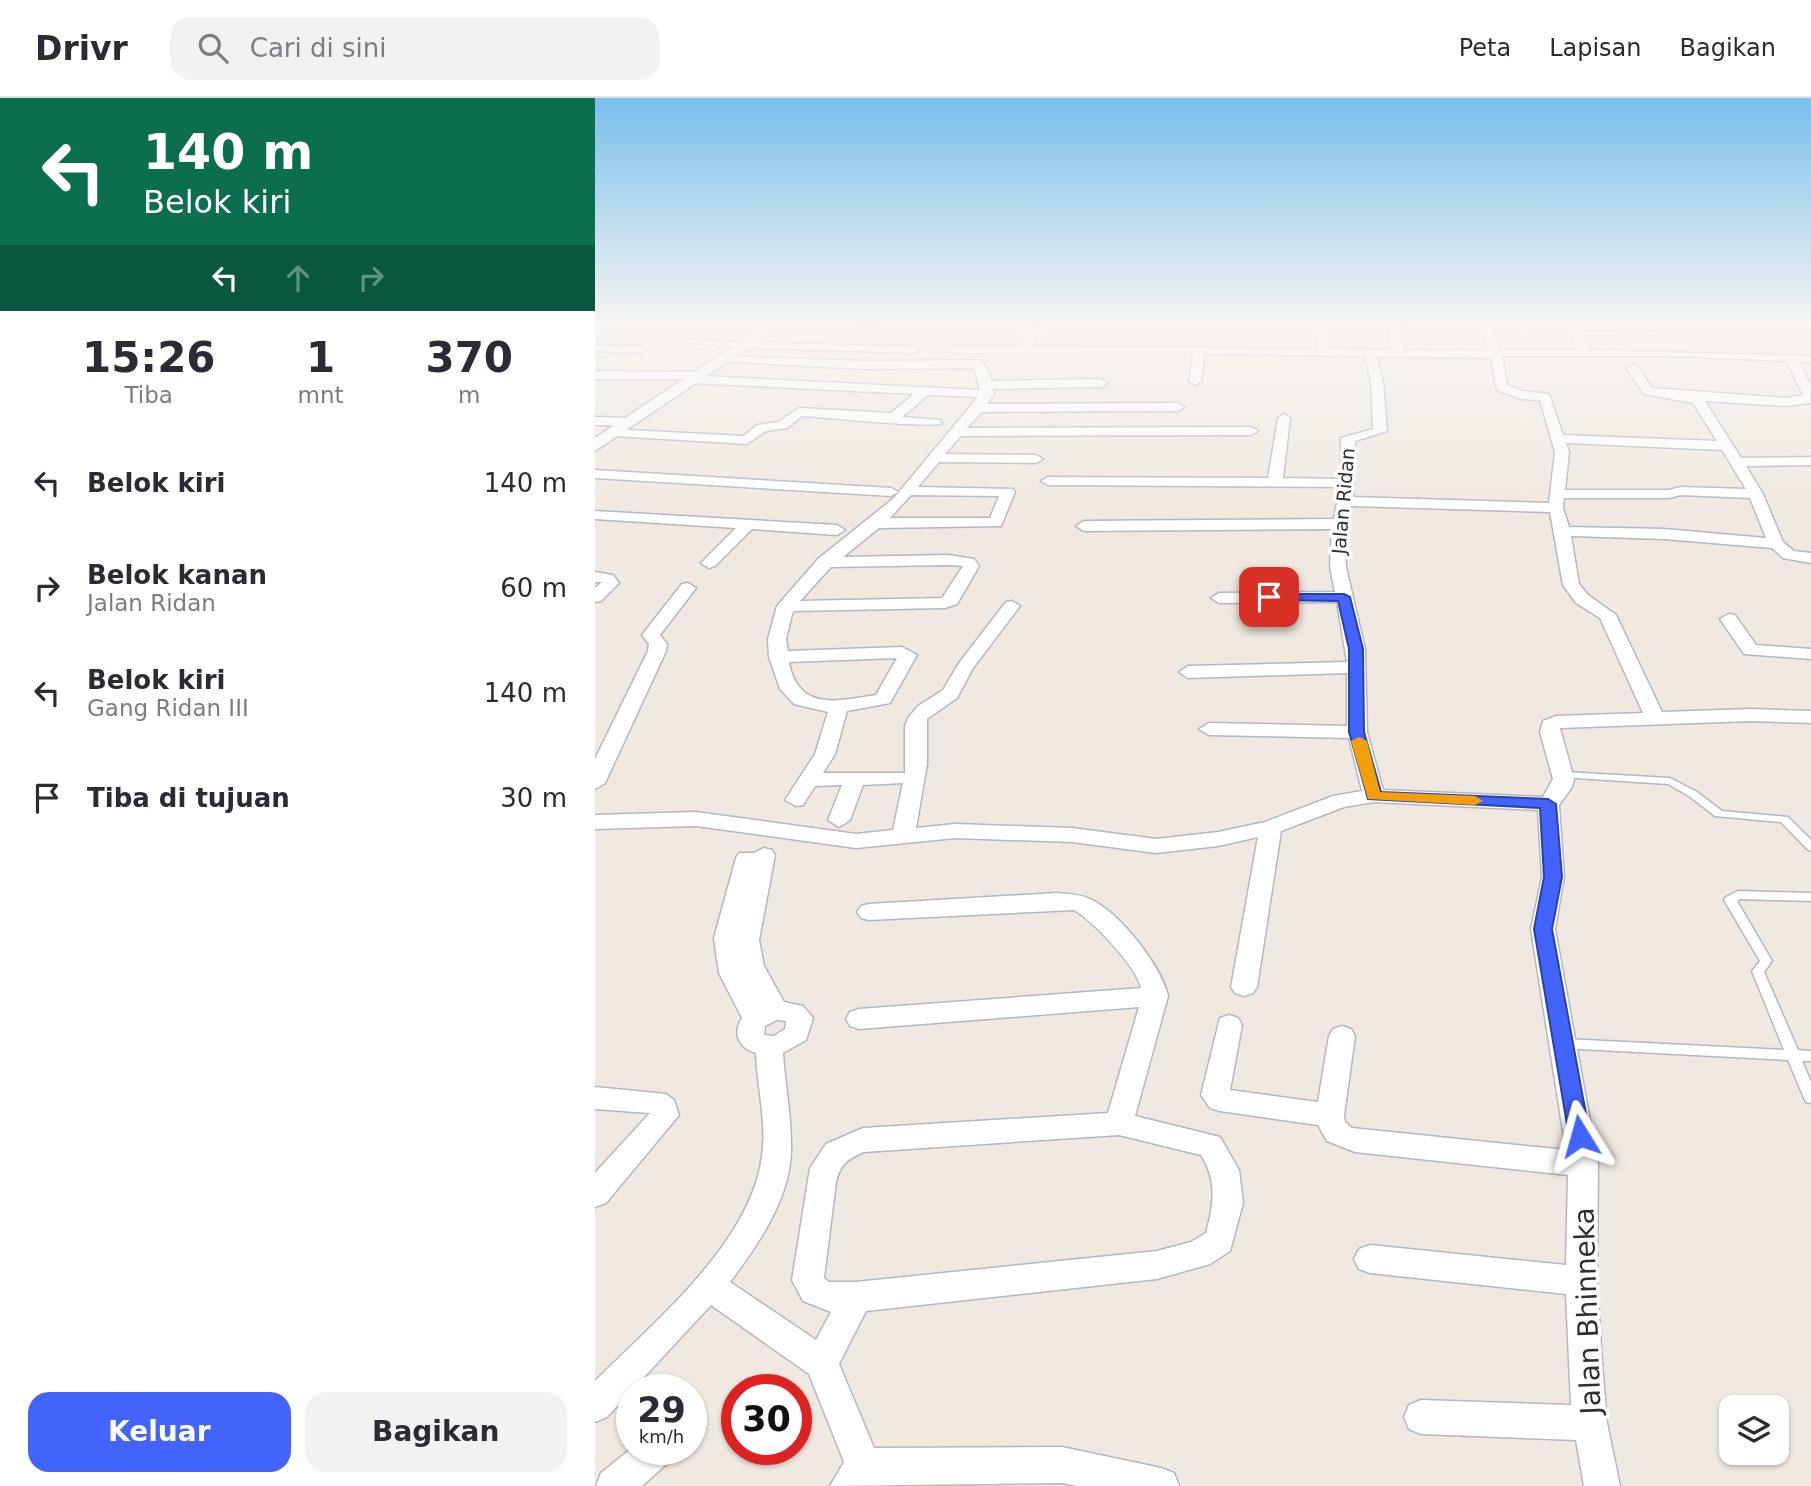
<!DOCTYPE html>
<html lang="id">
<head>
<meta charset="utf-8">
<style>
  :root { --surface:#fff; --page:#f2f2f3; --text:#2b2b33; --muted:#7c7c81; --line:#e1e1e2; --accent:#4264fb }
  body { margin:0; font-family:"DejaVu Sans",sans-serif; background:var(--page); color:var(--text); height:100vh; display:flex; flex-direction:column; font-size:26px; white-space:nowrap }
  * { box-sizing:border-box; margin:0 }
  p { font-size:23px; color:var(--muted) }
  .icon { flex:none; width:38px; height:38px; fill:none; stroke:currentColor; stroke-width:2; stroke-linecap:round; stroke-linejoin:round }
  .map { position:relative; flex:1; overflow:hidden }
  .side { display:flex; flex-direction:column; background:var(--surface); width:595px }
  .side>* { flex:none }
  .hud { background:#0b6e4f; color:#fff; overflow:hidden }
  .buttons { position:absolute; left:1124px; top:1297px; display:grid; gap:14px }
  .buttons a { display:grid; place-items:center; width:70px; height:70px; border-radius:14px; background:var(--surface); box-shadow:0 2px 5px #0004; font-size:35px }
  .speed { position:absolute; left:21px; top:1276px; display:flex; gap:14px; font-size:35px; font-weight:700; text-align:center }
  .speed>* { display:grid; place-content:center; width:91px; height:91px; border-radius:50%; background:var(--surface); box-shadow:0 2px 5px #0004; line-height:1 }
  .speed small { font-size:18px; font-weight:400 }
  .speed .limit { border:10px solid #d22; background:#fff; color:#111 }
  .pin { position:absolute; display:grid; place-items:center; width:60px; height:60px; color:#fff; margin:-30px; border-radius:14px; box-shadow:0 4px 10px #0006 }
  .me { position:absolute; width:77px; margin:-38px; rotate:352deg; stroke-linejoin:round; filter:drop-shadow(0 0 5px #0008) }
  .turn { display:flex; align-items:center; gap:24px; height:147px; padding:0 28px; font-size:32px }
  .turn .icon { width:91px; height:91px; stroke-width:2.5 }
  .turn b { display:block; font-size:49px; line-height:60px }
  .lanes { display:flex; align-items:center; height:66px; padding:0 28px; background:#0003; justify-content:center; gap:35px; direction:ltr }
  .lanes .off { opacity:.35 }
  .eta { display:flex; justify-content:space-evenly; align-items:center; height:119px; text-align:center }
  .eta b { font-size:42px; font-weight:700; line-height:49px }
  .action { display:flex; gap:14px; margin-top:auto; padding:14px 28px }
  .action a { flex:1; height:80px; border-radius:21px; background:var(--accent); color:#fff; font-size:28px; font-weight:700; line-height:80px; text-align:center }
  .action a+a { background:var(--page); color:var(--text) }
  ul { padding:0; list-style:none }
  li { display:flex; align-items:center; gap:21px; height:105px; padding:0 28px }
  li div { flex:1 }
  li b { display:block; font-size:26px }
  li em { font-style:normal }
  header { display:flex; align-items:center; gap:42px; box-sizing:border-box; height:98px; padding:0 35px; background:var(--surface); border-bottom:2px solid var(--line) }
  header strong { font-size:33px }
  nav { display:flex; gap:38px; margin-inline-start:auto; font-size:24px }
  .search { width:490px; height:63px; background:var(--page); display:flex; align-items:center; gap:18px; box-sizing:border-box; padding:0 24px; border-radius:21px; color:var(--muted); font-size:26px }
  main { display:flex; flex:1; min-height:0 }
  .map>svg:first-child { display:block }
</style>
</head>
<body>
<header>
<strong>Drivr</strong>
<div class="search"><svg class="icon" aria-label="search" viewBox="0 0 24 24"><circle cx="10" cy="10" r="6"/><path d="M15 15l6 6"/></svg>Cari di sini</div>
<nav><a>Peta</a><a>Lapisan</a><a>Bagikan</a></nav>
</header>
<main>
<section class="side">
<div class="hud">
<div class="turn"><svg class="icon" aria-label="left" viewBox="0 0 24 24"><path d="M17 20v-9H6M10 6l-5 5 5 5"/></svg><div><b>140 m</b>Belok kiri</div></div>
<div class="lanes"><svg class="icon" aria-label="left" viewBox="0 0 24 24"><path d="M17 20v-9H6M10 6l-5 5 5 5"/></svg><svg class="icon off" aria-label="ahead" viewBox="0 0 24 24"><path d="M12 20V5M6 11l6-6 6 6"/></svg><svg class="icon off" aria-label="right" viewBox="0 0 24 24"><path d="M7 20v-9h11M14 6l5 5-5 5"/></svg></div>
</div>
<div class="eta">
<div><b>15:26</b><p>Tiba</p></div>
<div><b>1</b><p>mnt</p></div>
<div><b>370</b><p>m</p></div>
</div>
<ul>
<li><svg class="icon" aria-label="left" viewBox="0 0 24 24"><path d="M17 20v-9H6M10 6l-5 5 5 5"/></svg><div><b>Belok kiri</b></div><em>140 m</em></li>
<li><svg class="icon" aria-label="right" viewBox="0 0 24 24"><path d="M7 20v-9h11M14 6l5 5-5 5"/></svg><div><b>Belok kanan</b><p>Jalan Ridan</p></div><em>60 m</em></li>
<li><svg class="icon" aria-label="left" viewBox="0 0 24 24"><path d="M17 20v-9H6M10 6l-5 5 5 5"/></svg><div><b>Belok kiri</b><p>Gang Ridan III</p></div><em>140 m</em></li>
<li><svg class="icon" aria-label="arrive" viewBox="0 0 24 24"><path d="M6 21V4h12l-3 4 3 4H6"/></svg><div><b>Tiba di tujuan</b></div><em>30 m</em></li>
</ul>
<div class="action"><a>Keluar</a><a>Bagikan</a></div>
</section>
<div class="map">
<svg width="1216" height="1388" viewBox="0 0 1216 1388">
  <rect width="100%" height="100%" fill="#efe9e1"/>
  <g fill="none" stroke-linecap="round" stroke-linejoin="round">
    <defs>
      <path id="lane" d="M89 241 149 245 152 247 149 249 87 244 86 243Z
        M969 674 1075 680 1102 694 1127 713 1193 719 1216 742V753L1212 751 1186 724 1120 718 1094 698 1073 686 965 679 964 677 965 675Z
        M1143 793 1216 795V803L1145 801 1142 803 1177 863 1169 874 1203 952 1216 953V963H1207L1216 984V1005L1211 1004 1209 1000 1193 962 965 950 963 946 965 942 970 941 1189 952 1157 873 1165 863 1129 802 1131 799Z"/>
      <path id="street" d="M259 225H318L322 228 317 231 264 228Z
        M452 225H462L456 234 442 237 438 249 722 251 721 225H731L733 251 799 252 793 242 797 226 811 225 807 228 805 242 810 252 894 253 885 225H895L905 252H983L972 229 977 226 1180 225 1183 230 1178 233 984 232 995 252 1216 258V264H1204L1216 288 1215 305 1191 308 1110 303 1146 360 1216 359V367L1151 368 1168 396 1188 444 1199 453 1216 455V465L1188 460 1177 450 1069 441 976 438 984 486 993 497 1021 517 1067 614 1156 611 1216 613V625L1156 623 965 630 979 681 977 689 964 707 969 779 960 831 1003 1066 1002 1183 1007 1265 1012 1325 1025 1388H989L981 1342 826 1336 814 1331 809 1319 814 1307 826 1302 976 1307 971 1196 775 1175 764 1171 759 1161 764 1151 775 1147 971 1167 973 1077 760 1054 732 1043 723 1027 625 1013 615 1010 606 997 625 920 634 917 643 920 647 927 635 992 723 1004 734 938 738 931 747 928 756 931 760 938 749 1017 750 1024 757 1030 971 1052 936 831 947 779 943 712 779 704 749 709 686 733 662 889 658 895 649 898 640 895 636 889 663 739 623 748 561 755 477 744 360 740 261 750 101 728 0 731V717L101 714 261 736 298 732 308 685 268 687 255 722 244 729 233 722 247 687 220 688 208 707 201 708 190 702 220 656 233 614 199 606 185 591 174 559 173 541 182 508 223 461 299 400 383 299 333 297 307 319 345 322 347 325C340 331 227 319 207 318L192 330 171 333 152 346 19 338 14 337V331L149 338 162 327 183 324 204 310 296 315 319 296 96 285 90 281H0V273L101 274 107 278 385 292 379 270 270 271 123 263V259L127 258 270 263 383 262 389 266 397 283 506 281 512 285 506 289 398 291 399 296 392 306 583 305 589 309 583 313 387 314 372 330 656 329 663 333 656 337 366 338 350 356 441 357 448 361 441 365 344 364 323 389 418 391 420 394 406 428 284 430 248 459 353 457 379 461 384 468 362 506 350 510 199 513 197 516 191 541 193 553 307 549 322 557 295 605 252 613 240 656 228 675H310V628L313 620 323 608 348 592 364 565 411 504 417 503 425 508 378 570 362 600 332 621V666L321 730 360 726 477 730 561 741 623 734 670 724 738 698 767 693 754 640 614 637 604 631 614 625 752 628V575L593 580 584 574 593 568 752 564 742 504 624 505 616 500 624 495 740 494 735 469 737 431 489 433 481 428 489 423 739 421 745 389 453 387 446 383 453 379 673 380 683 320 689 316 695 320 688 380 746 381V340L778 331 776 284 770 258 609 256 606 283 600 287 594 283 598 255H361L355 252 361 249H426L433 232 448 229ZM781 258 896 260 902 292 926 301 945 302 960 354 954 405 758 399 760 343 792 333 788 284ZM907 258H1083L1192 263 1208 297 1191 300 1057 290 1042 268 1038 267 1032 271 1049 296 1098 305 1122 343 968 337 954 296 928 293 912 287ZM971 345 1127 352 1151 391 1086 389 1074 392H970L974 354ZM316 397 404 398 395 420H295ZM1086 397 1155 400 1171 440 1069 431 974 429 968 410 969 400H1074ZM756 408 955 414 968 487 981 505 1005 520 1048 615 961 618 948 623 945 634 958 681 948 699 788 692 772 634 770 551 751 469 750 447ZM353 467 368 468 347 500 205 503 236 469ZM302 560 281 597C243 603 203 614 194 564Z
        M149 244 318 249 324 252 318 255 145 249 143 247Z
        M0 247 45 249 51 252 45 255 0 253Z
        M0 319 33 320 39 324 33 328 0 327Z
        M0 372 296 390 303 394 296 398 0 380Z
        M0 413 242 427 250 432 242 437 157 431 120 468 114 470 106 465 141 430 0 421Z
        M0 474 18 477 24 485 6 503 0 504V490L7 484H0Z
        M93 485 101 490 65 537 72 546 71 553 10 685 0 691V661L53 553 54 546 47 537 87 486Z
        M1134 516 1140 517 1161 547 1216 551V561L1149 556 1125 521Z
        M169 750 177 752 180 757 164 842 169 868 189 904 208 908 218 920 211 942 188 955C190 988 197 1020 196 1053 195 1101 163 1147 135 1184L221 1242 236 1214 208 1203 197 1182 215 1070 231 1046 268 1030 513 1015 544 909 264 931 255 928 251 921 255 914 264 911 546 890C541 868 498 823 479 812L274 822 266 820 262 814 266 808 274 806 462 795C473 796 484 796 495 801 524 814 566 867 573 898L540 1018 625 1039 644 1072 648 1105 635 1153 615 1166 562 1181 271 1213 244 1266 279 1350 467 1349 566 1370 579 1375 584 1388H482L467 1385 235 1388 249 1364 214 1276 116 1207 12 1319 0 1324V1283C59 1224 156 1145 167 1058 172 1024 162 989 161 955 144 950 137 936 147 920L124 875 119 840 141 760 144 755H159ZM182 922 191 923 190 931 179 938 169 937 170 928ZM524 1037 606 1057C622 1082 619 1106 611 1135L596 1144 562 1153 261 1184H234L229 1180 241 1084C245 1067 252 1061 269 1054Z
        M0 989 71 996 79 1002 84 1017 11 1105 0 1109V1075L55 1015 0 1011Z
        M37 1350 81 1351 75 1363 47 1388H1L6 1375Z"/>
      <path id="secondary" d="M173 225H190L0 353V340Z"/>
    </defs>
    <use href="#lane" stroke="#b4b7c1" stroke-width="3"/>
    <use href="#street" stroke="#b4b7c1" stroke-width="3"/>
    <use href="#secondary" stroke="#b4b7c1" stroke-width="3"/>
    <use href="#lane" fill="#fff" fill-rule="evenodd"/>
    <use href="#street" fill="#fff" fill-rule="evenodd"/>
    <use href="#secondary" fill="#fff" fill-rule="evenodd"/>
  </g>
  <linearGradient id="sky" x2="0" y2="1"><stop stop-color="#7abfeb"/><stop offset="0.54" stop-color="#f8f5f2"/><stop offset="1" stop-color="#f8f5f2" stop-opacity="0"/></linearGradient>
  <rect width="1216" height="419" fill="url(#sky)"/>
  <path fill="#4264fb" stroke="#2b41a3" stroke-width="2" d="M674 496H749L755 499 768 551 769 634 786 694 953 701 961 706 967 779 957 831 995 1038 992 1044 985 1047 977 1044 974 1038 939 831 949 779 945 710 773 701 754 634V551L743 503 669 502V497Z"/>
  <path fill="#f59e0b" d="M764 639 772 643 785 694 880 698 888 703 880 707 773 701 756 643Z"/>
  <g text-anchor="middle" stroke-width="7" stroke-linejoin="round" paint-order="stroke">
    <g font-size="19" fill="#2e2e2e" stroke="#fff">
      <text transform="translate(748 403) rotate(-85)" y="7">Jalan Ridan</text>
    </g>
    <g font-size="28" fill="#2e2e2e" stroke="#fff">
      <text transform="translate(992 1213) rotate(-92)" y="10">Jalan Bhinneka</text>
    </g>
  </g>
</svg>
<div class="buttons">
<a><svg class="icon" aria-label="layers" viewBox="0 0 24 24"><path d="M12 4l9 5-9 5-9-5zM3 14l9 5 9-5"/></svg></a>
</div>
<div class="speed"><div>29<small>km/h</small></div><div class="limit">30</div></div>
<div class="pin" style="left:674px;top:499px;background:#d93025"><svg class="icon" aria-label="arrive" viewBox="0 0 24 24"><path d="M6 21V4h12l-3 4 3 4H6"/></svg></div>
<svg class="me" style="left:985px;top:1038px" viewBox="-20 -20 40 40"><path d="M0-17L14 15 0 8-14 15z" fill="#4264fb" stroke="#fff" stroke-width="4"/></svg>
</div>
</main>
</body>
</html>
